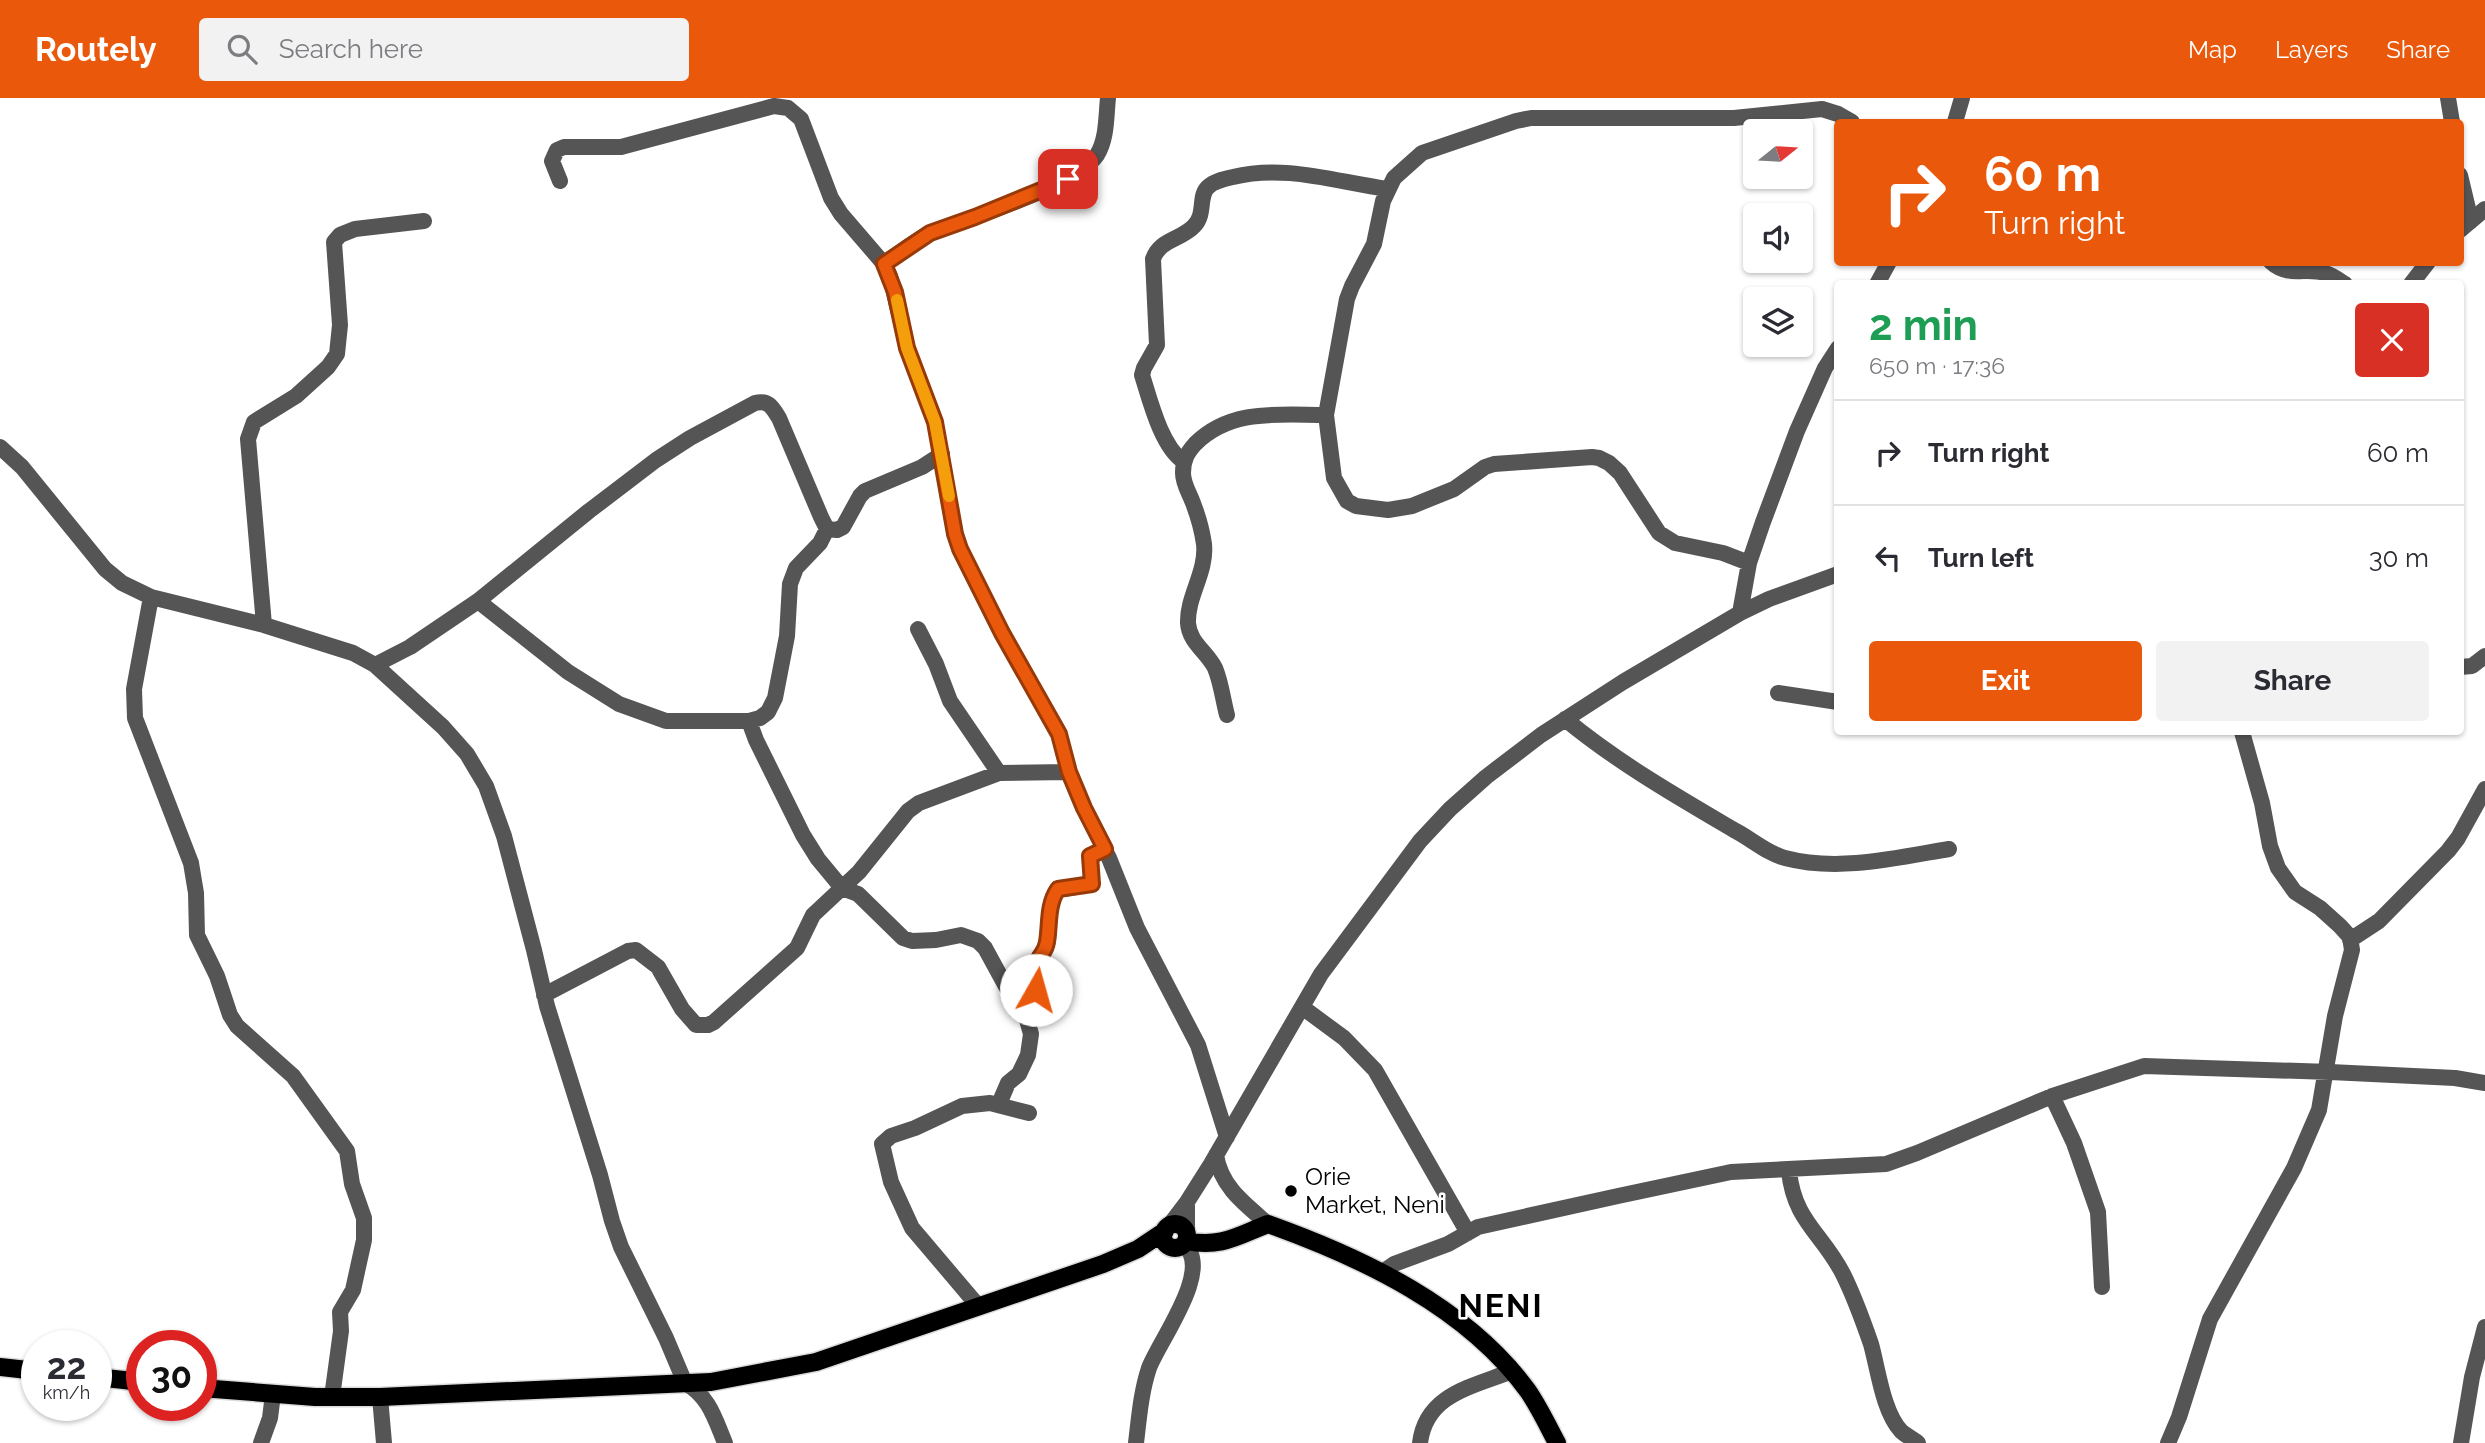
<!DOCTYPE html>
<html lang="en">
<head>
<meta charset="utf-8">
<style>
  :root { --surface:#fff; --page:#f2f2f3; --text:#2b2b33; --muted:#7c7c81; --line:#e1e1e2; --accent:#ea580c }
  body { margin:0; font-family:Raleway,sans-serif; background:var(--page); color:var(--text); height:100vh; display:flex; flex-direction:column; font-size:26px; white-space:nowrap }
  * { box-sizing:border-box; margin:0 }
  p { font-size:23px; color:var(--muted) }
  .icon { flex:none; width:38px; height:38px; fill:none; stroke:currentColor; stroke-width:2; stroke-linecap:round; stroke-linejoin:round }
  .map { position:relative; flex:1; overflow:hidden }
  .panel { position:absolute; left:1834px; top:182px; width:630px; height:455px; display:flex; flex-direction:column; background:var(--surface); border-radius:7px; box-shadow:0 2px 5px #0004 }
  .panel>* { flex:none }
  .guide { position:absolute; left:1834px; top:21px; width:630px; height:147px; border-radius:7px; box-shadow:0 2px 5px #0004; background:#ea580c; color:#fff; overflow:hidden }
  .needle { width:46px; rotate:72deg }
  .tools { position:absolute; left:1743px; top:21px; display:grid; gap:14px }
  .tools a { display:grid; place-items:center; width:70px; height:70px; border-radius:7px; background:var(--surface); box-shadow:0 2px 5px #0004; font-size:35px }
  .speed { position:absolute; left:21px; top:1232px; display:flex; gap:14px; font-size:35px; font-weight:700; text-align:center }
  .speed>* { display:grid; place-content:center; width:91px; height:91px; border-radius:50%; background:var(--surface); box-shadow:0 2px 5px #0004; line-height:1 }
  .speed small { font-size:18px; font-weight:400 }
  .speed .limit { border:10px solid #d22; background:#fff; color:#111 }
  .pin { position:absolute; display:grid; place-items:center; width:60px; height:60px; color:#fff; margin:-30px; border-radius:14px; box-shadow:0 4px 10px #0006 }
  .me { position:absolute; width:77px; margin:-38px; rotate:7deg; stroke-linejoin:round; filter:drop-shadow(0 0 5px #0008) }
  .turn { display:flex; align-items:center; gap:24px; height:147px; padding:0 35px; font-size:32px }
  .turn .icon { width:91px; height:91px; stroke-width:2.5 }
  .turn b { display:block; font-size:49px; line-height:60px }
  .round { display:grid; place-items:center; flex:none; width:74px; height:74px; border-radius:7px; background:var(--page) }
  .headline { display:flex; align-items:center; justify-content:space-between; height:119px; padding:0 35px }
  h1 { font-size:42px; font-weight:700; line-height:52px; color:#1e9e55 }
  .cta { display:flex; gap:14px; margin-top:auto; padding:14px 35px }
  .cta a { flex:1; height:80px; border-radius:7px; background:var(--accent); color:#fff; font-size:28px; font-weight:700; line-height:80px; text-align:center }
  .cta a+a { background:var(--page); color:var(--text) }
  ul { padding:0; list-style:none }
  li { display:flex; align-items:center; gap:21px; height:105px; padding:0 35px; border-top:2px solid var(--line) }
  li div { flex:1 }
  li b { display:block; font-size:26px }
  li em { font-style:normal }
  header { display:flex; align-items:center; gap:42px; box-sizing:border-box; height:98px; padding:0 35px; background:var(--accent); color:#fff }
  header strong { font-size:33px }
  nav { display:flex; gap:38px; margin-inline-start:auto; font-size:24px }
  .search { width:490px; height:63px; background:var(--page); display:flex; align-items:center; gap:18px; box-sizing:border-box; padding:0 24px; border-radius:7px; color:var(--muted); font-size:26px }
  .map>svg:first-child { display:block }
</style>
</head>
<body>
<header>
<strong>Routely</strong>
<div class="search"><svg class="icon" aria-label="search" viewBox="0 0 24 24"><circle cx="10" cy="10" r="6"/><path d="M15 15l6 6"/></svg>Search here</div>
<nav><a>Map</a><a>Layers</a><a>Share</a></nav>
</header>
<div class="map">
<svg width="2485" height="1345" viewBox="0 0 2485 1345">
  <rect width="100%" height="100%" fill="#fff"/>
  <g fill="none" stroke-linecap="round" stroke-linejoin="round">
    <defs>
      <path id="major" d="M1163 1138a12 12 0 1 1 24 0a12 12 0 1 1-24 0Z
        M1186 1143C1221 1150 1237 1138 1268 1126 1363 1160 1467 1209 1528 1293 1539 1309 1548 1328 1557 1345
        M0 1269 37 1273
        M96 1279 142 1284
        M201 1290 315 1299H380L711 1284 816 1264 1103 1166 1138 1151 1165 1133"/>
    </defs>
    <use href="#major" stroke="#dbdbdb" stroke-width="21"/>
    <path stroke="#555" stroke-width="16" d="M2448 0 2452 24
      M1955 24 1962 0
      M2460 77 2471 123
      M560 83 552 63 557 52 564 49H621L774 8 788 10 801 21 831 100 841 116 884 166 890 178 907 250 935 324 955 436 960 451 1002 535 1059 637 1069 674 1084 710 1109 760 1137 830 1198 947 1227 1039
      M2460 132 2485 111
      M2271 164C2289 180 2306 169 2325 175 2332 177 2339 182 2345 186
      M884 166C900 155 916 141 933 134 971 119 1076 88 1097 57 1107 41 1106 19 1108 0
      M1877 186 1889 164
      M2411 186 2428 164
      M0 349 22 369 105 471 122 485 151 499 264 527 353 555 375 567 443 629 467 656 486 688 504 738 534 852 547 908 600 1077 612 1123 621 1149 666 1240 685 1285C709 1298 715 1321 725 1345
      M1183 363C1161 348 1150 302 1142 277L1144 270 1157 247 1153 161C1160 141 1181 142 1194 128 1206 116 1198 98 1208 89 1214 83 1224 81 1233 79 1285 66 1336 84 1388 91
      M1749 465 1723 455 1675 445 1659 435 1620 375 1609 365 1599 360 1592 359 1494 366 1485 369 1454 391 1412 408 1388 412 1356 408 1347 403 1334 380 1326 317 1347 201 1352 188 1374 146 1383 103 1394 80 1422 55 1516 23 1531 20H1734L1822 11 1838 16 1852 24
      M151 499 134 591 135 620 191 765 196 795 197 837 217 878 230 917 237 928 293 978 347 1053 352 1086 364 1120V1142L353 1192 340 1214 341 1233 332 1299
      M478 503 568 574 619 606 666 623H749L760 620 768 614 775 600 787 538 790 486 796 470 820 445 827 431
      M1740 515 1749 465 1763 424 1797 333 1825 270 1838 250
      M264 527 248 341 254 324 296 298 328 269 337 256 340 227 334 144 340 137 355 131 424 123
      M918 531 936 566 950 603 999 675
      M375 567 410 549 478 503 589 413 656 362 690 340 755 305C769 302 772 309 779 320L821 419 827 431 837 432 843 429 860 398 865 393 922 369 942 356
      M2460 569 2472 568 2485 558
      M1778 595 1838 604
      M1227 617C1223 602 1221 584 1215 570 1207 554 1189 544 1188 525 1187 498 1207 474 1204 446 1202 432 1198 418 1193 405 1189 394 1183 386 1183 375 1183 362 1187 355 1195 346 1231 310 1280 317 1326 317
      M1565 621C1617 664 1676 698 1734 732 1750 740 1768 756 1785 760 1838 774 1896 760 1949 751
      M749 623 756 642 803 737 818 761 842 790 858 796 903 840 912 843 936 842 961 837 978 843 985 850 1009 894 1023 908 1031 936 1028 957 1019 976 1008 985 999 1006
      M2350 842 2379 823 2448 753 2458 740 2485 691
      M544 897 628 853 636 852 658 869 682 911 696 927H708L714 924 797 850 813 817 859 774 908 713 919 705 999 675 1069 674
      M1021 906 1033 901C1038 888 1036 875 1039 862 1041 854 1047 850 1048 842 1049 825 1049 808 1057 792L1092 786 1090 758 1105 751
      M1302 909 1344 940 1375 972 1468 1135
      M2052 998 2074 1045 2098 1114 2102 1189
      M1216 1057C1221 1089 1245 1106 1268 1126
      M1789 1073C1794 1123 1822 1135 1843 1176 1854 1198 1863 1223 1871 1246 1878 1271 1883 1314 1901 1333 1905 1337 1913 1341 1918 1345
      M1168 1129 1187 1104 1211 1066 1321 876 1420 743 1450 711 1486 679 1541 637 1623 584 1740 515 1769 501 1838 476
      M1187 1134V1104
      M1381 1175 1394 1166 1448 1146 1478 1129 1618 1098 1731 1074 1886 1066 1917 1055 2052 998 2144 968 2330 974 2455 980 2485 985
      M979 1209 912 1130 891 1084 882 1046 891 1038 915 1030 962 1008 990 1005 1029 1015
      M380 1299 384 1345
      M261 1345 270 1320 273 1296
      M1136 1345C1139 1320 1141 1294 1149 1270 1159 1243 1214 1171 1184 1147
      M1420 1345C1426 1296 1472 1289 1512 1273
      M2168 1345 2179 1319 2210 1221 2294 1070 2319 1012 2335 918 2352 852 2350 839 2340 828 2320 810 2295 794 2278 770 2270 748 2262 705 2242 634
      M2461 1345 2472 1279 2485 1229"/>
    <use href="#major" stroke="#000" stroke-width="18"/>
  </g>
  <g fill="none" stroke-linecap="round" stroke-linejoin="round">
    <defs>
      <path id="route" d="M1036 892C1038 882 1036 868 1040 859 1043 854 1046 851 1047 844 1050 827 1047 807 1058 791L1092 786 1090 758 1105 751 1084 710 1069 674 1059 636 1002 535 960 451 955 436 935 324 907 250 895 194 884 166 930 135 975 119 1068 81"/>
    </defs>
    <use href="#route" stroke="#983908" stroke-width="18"/>
    <use href="#route" stroke="#ea580c" stroke-width="12"/>
    <path stroke="#f59e0b" stroke-width="12" d="M897 202 907 250 935 324 949 398"/>
  </g>
  <circle fill="#000" stroke="#fff" stroke-width="2.5" cx="1291" cy="1093" r="7"/>
  <g text-anchor="middle" stroke-width="5" stroke-linejoin="round" paint-order="stroke">
    <g font-size="24" fill="#000" stroke="#fff" text-anchor="start">
      <text x="1305" y="1087">Orie<tspan x="1305" dy="28">Market, Neni</tspan></text>
    </g>
    <g font-size="32" font-weight="bold" letter-spacing="2" fill="#000" stroke="#fff">
      <text x="1501" y="1219">NENI</text>
    </g>
  </g>
</svg>
<div class="tools">
<a><svg class="needle" viewBox="-14 -14 28 28"><path d="M0-13l5 13h-10z" fill="#e53935"/><path d="M0 13l5-13h-10z" fill="#7c7c81"/></svg></a>
<a><svg class="icon" aria-label="sound" viewBox="0 0 24 24"><path d="M4 9h4l5-4v14l-5-4H4zM17 9q2 3 0 6"/></svg></a>
<a><svg class="icon" aria-label="layers" viewBox="0 0 24 24"><path d="M12 4l9 5-9 5-9-5zM3 14l9 5 9-5"/></svg></a>
</div>
<div class="speed"><div>22<small>km/h</small></div><div class="limit">30</div></div>
<div class="pin" style="left:1068px;top:81px;background:#d93025"><svg class="icon" aria-label="arrive" viewBox="0 0 24 24"><path d="M6 21V4h12l-3 4 3 4H6"/></svg></div>
<svg class="me" style="left:1036px;top:892px" viewBox="-20 -20 40 40"><circle r="19" fill="#fff"/><path d="M0-13L10 11 0 6-10 11z" fill="#ea580c"/></svg>
<div class="guide">
<div class="turn"><svg class="icon" aria-label="right" viewBox="0 0 24 24"><path d="M7 20v-9h11M14 6l5 5-5 5"/></svg><div><b>60 m</b>Turn right</div></div>
</div>
<section class="panel">
<div class="headline"><div><h1>2 min</h1><p>650 m · 17:36</p></div><a class="round" style="background:#d93025;color:#fff"><svg class="icon" aria-label="close" viewBox="0 0 24 24"><path d="M6 6l12 12M18 6L6 18"/></svg></a></div>
<ul>
<li><svg class="icon" aria-label="right" viewBox="0 0 24 24"><path d="M7 20v-9h11M14 6l5 5-5 5"/></svg><div><b>Turn right</b></div><em>60 m</em></li>
<li><svg class="icon" aria-label="left" viewBox="0 0 24 24"><path d="M17 20v-9H6M10 6l-5 5 5 5"/></svg><div><b>Turn left</b></div><em>30 m</em></li>
</ul>
<div class="cta"><a>Exit</a><a>Share</a></div>
</section>
</div>
</body>
</html>
